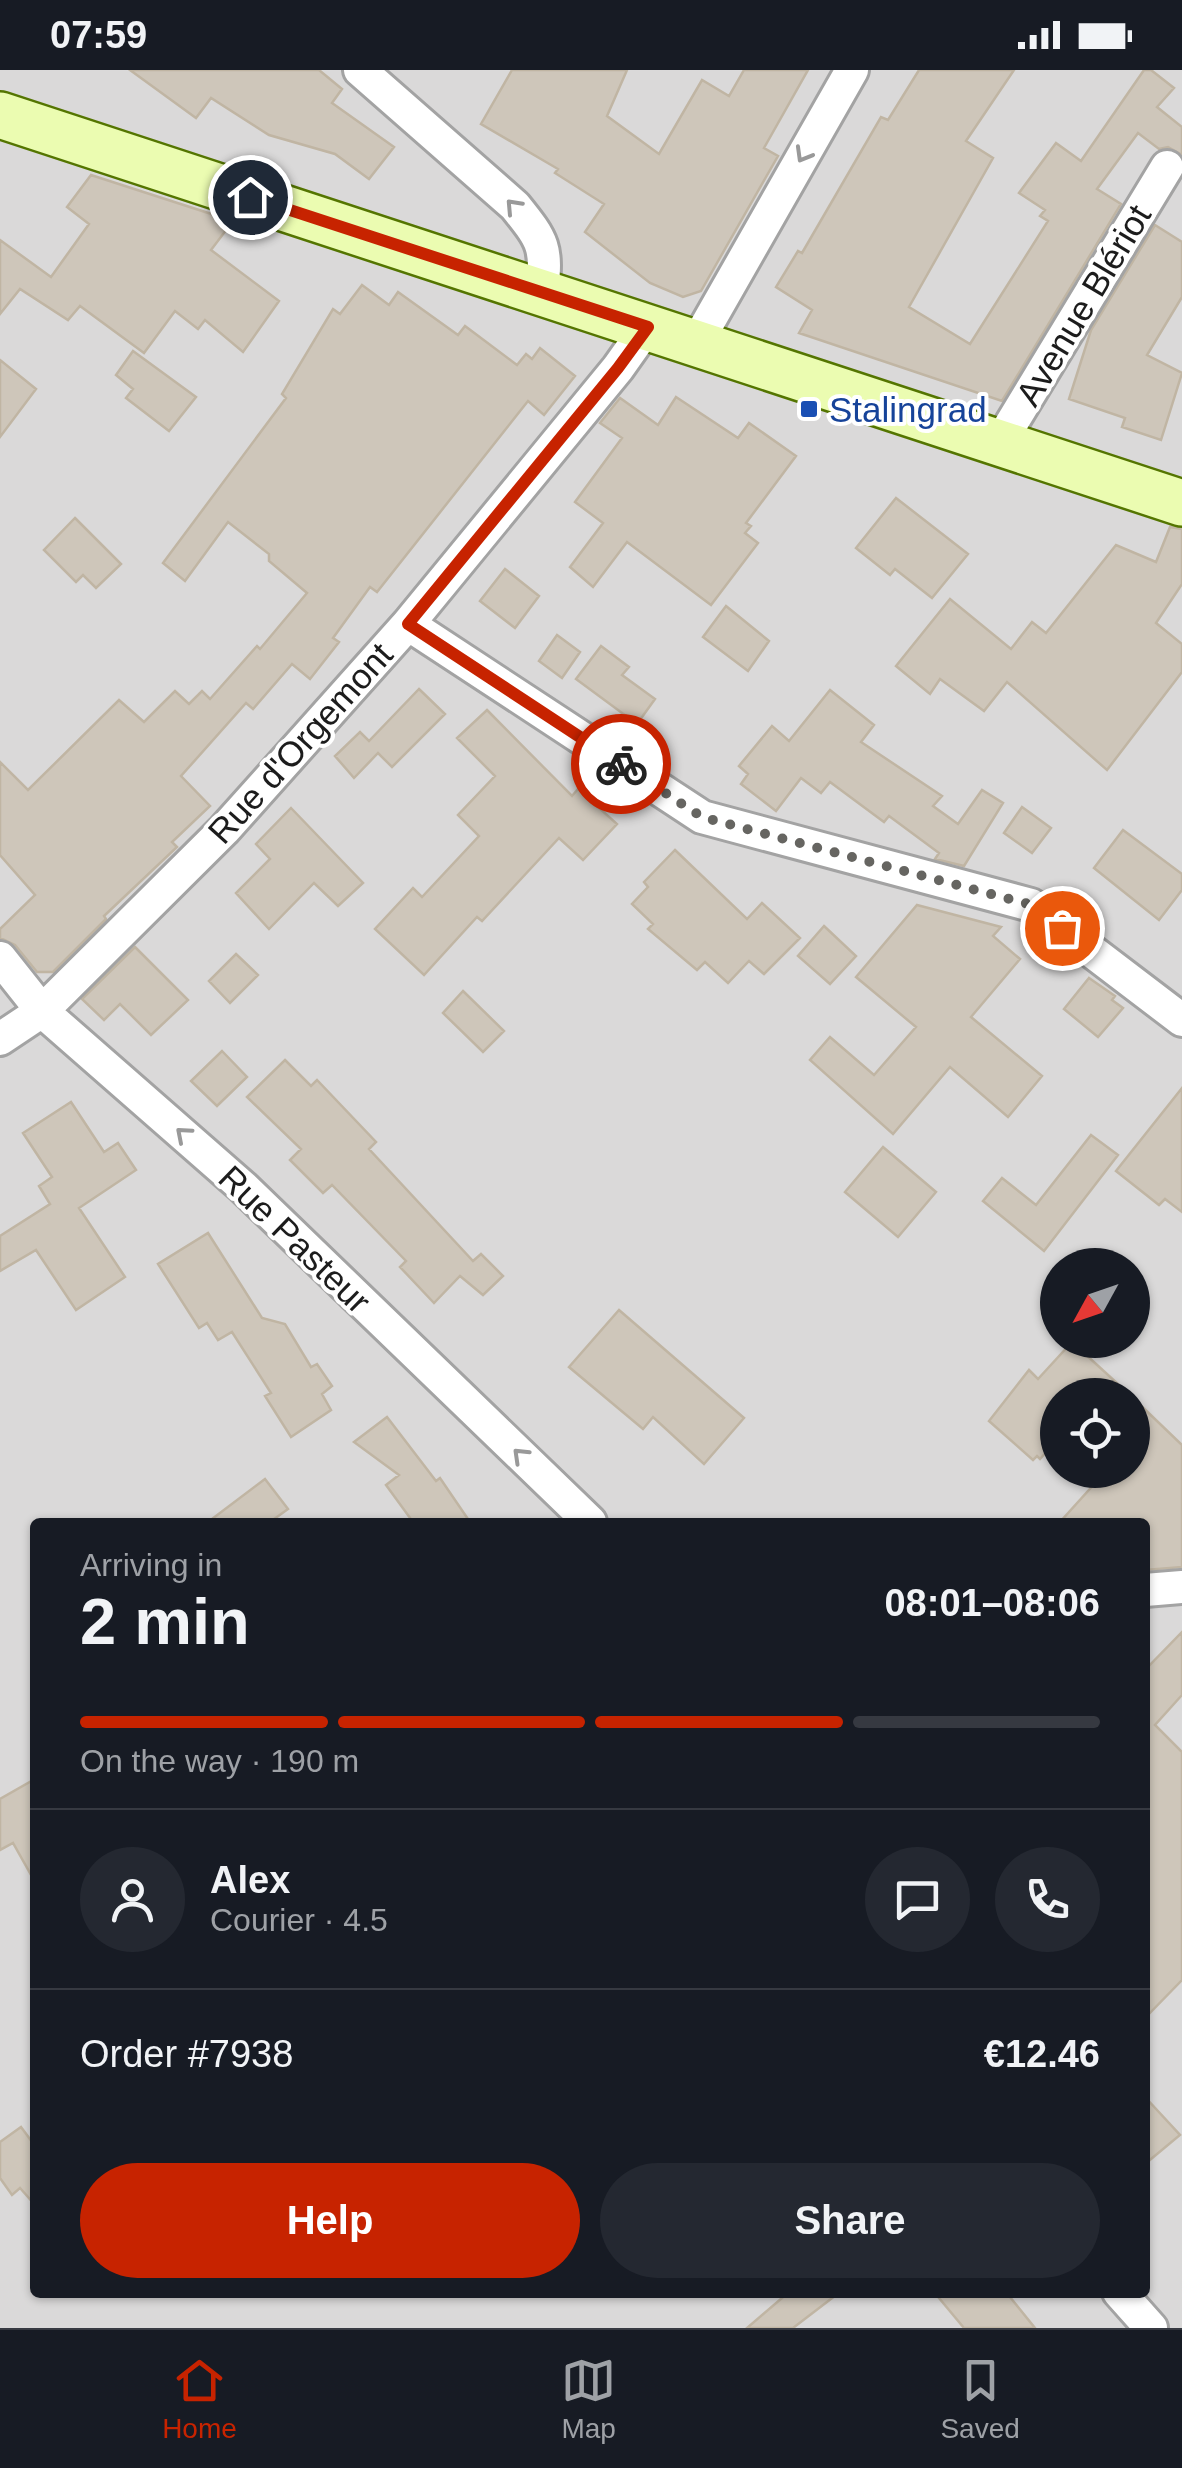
<!DOCTYPE html>
<html lang="en">
<head>
<meta charset="utf-8">
<style>
  body { margin:0; font-family:Arial,sans-serif; background:#242831; color:#f1f3f6; height:100vh; display:flex; flex-direction:column; font-size:38px; white-space:nowrap }
  * { box-sizing:border-box; margin:0 }
  p { font-size:32px; color:#9ea1a6 }
  .icon { flex:none; width:55px; height:55px; fill:none; stroke:currentColor; stroke-width:2; stroke-linecap:round; stroke-linejoin:round }
  .map { position:relative; flex:1; overflow:hidden }
  .details { position:absolute; left:30px; top:1448px; width:1120px; height:780px; display:flex; flex-direction:column; background:#171b24; border-radius:10px; box-shadow:0 2px 8px #0004 }
  .details>* { flex:none }
  .needle { width:65px; rotate:230deg }
  .fabs { position:absolute; left:1040px; top:1178px; display:grid; gap:20px }
  .fabs a { display:grid; place-items:center; width:110px; height:110px; border-radius:50%; background:#171b24; box-shadow:0 2px 8px #0004; font-size:50px }
  .pin { position:absolute; display:grid; place-items:center; width:85px; height:85px; color:#fff; margin:-42px; border:5px solid #fff; border-radius:50%; box-shadow:0 2px 10px #0007 }
  .courier { position:absolute; display:grid; place-items:center; width:100px; height:100px; margin:-50px; border:8px solid #c72300; border-radius:50%; background:#fff; color:#222; box-shadow:0 2px 12px #0007 }
  .headline em { font-style:normal; font-weight:700 }
  .headline div { display:flex; flex-direction:column-reverse }
  .headline { display:flex; align-items:center; justify-content:space-between; height:170px; padding:0 50px }
  h1 { font-size:65px; font-weight:700; line-height:75px }
  .bar { display:grid; grid-template-columns:repeat(4,1fr); gap:15px 10px; align-content:center; height:120px; padding:0 50px }
  .bar i { height:12px; border-radius:8px; background:#363941 }
  .bar .on { background:#c72300 }
  .bar p { grid-column:span 4 }
  .line { display:flex; align-items:center; gap:25px; padding:0 50px; border-top:2px solid #363941 }
  .line div { flex:1 }
  .round { display:grid; place-items:center; flex:none; width:105px; height:105px; border-radius:52px; background:#242831 }
  .action { display:flex; gap:20px; margin-top:auto; padding:20px 50px }
  .action a { flex:1; height:115px; border-radius:60px; background:#c72300; color:#fff; font-size:40px; font-weight:700; line-height:115px; text-align:center }
  .action a+a { background:#242831; color:#f1f3f6 }
  .status { display:flex; justify-content:space-between; align-items:center; height:70px; padding:0 50px; background:#171b24; direction:ltr }
  .status svg { height:28px; fill:currentColor }
  .tabs { display:flex; justify-content:space-around; align-items:center; height:140px; border-top:2px solid #363941; background:#171b24; font-size:28px; color:#9ea1a6 }
  .tabs a { display:grid; justify-items:center; gap:5px }
  .tabs .on { color:#c72300 }
  .map>svg:first-child { display:block }
  .residential { fill:#dad9d9; fill-rule:evenodd }
  .building { fill:#cec6ba; stroke:#c0b5a3; stroke-width:2.5 }
  .lines { fill:none; stroke-linecap:round; stroke-linejoin:round }
  .street-casing { stroke:#a3a3a3; stroke-width:38 }
  .secondary-casing { stroke:#547500; stroke-width:50 }
  .street { stroke:#fff; stroke-width:32 }
  .secondary { stroke:#ebfcb1; stroke-width:45 }
  .oneway { stroke:#999 }
  .done { stroke:#666561; stroke-width:10; stroke-dasharray:0 18 }
  .route { stroke:#c72300; stroke-width:12 }
  .transit-dot { fill:#1a4fb4; stroke:#fff; stroke-width:4 }
  .labels { text-anchor:middle; dominant-baseline:central; stroke-width:8; stroke-linejoin:round; paint-order:stroke }
  .street-label { font-size:35px; fill:#1c1c1c; stroke:#fff }
  .transit-label { font-size:35px; fill:#164399; stroke:#fff; text-anchor:start }
</style>
</head>
<body>
<div class="status"><b>07:59</b><svg viewBox="0 0 49 12"><path d="M0 12V9h3v3zM5 12V6h3v6zM10 12V3h3v9zM15 12V0h3v12zM26 1h20v11H26zM47 4h2v5h-2z"/></svg></div>
<div class="map">
<svg width="1182" height="2258" viewBox="0 0 1182 2258">
  <rect width="100%" height="100%" fill="#eeece1"/>
  <path class="residential" d="M0,0H1182V2258H0ZM1058,1195H1132V1270H1058ZM1058,1325H1132V1400H1058ZM35,1452H1145V2222H35Z"/>
  <path class="building" d="M130,0H319L342,19L332,33L394,77L369,109L335,84L269,65L211,28L196,48Z
    M512,0H627L607,46L659,84L702,10L729,26L744,0H808L764,78L778,86L701,221L683,227L650,213L585,162L604,134L555,103L558,99L481,54Z
    M919,0H1014L966,71L993,88L909,237L970,274L1048,151L1040,146L1045,140L1019,123L1056,73L1081,91L1144,0H1151L1174,18L1157,37L1182,57V85L1168,77L1159,79L1138,63L1097,119L1121,134L1002,331L799,263L812,240L776,217L798,181L802,183L881,47L888,50Z
    M91,105L233,151L211,180L279,231L243,282L205,250L198,259L175,241L144,283L80,236L68,250L20,219L0,244V170L51,207L89,154L67,137Z
    M1155,155L1182,172V227L1147,285L1182,303L1161,370L1122,357L1125,348L1069,329L1091,260Z
    M362,215L389,235L398,222L458,265L465,256L517,295L526,284L532,289L540,278L575,306L544,345L528,331L377,522L370,517L333,568L339,572L310,609L292,594L253,639L246,633L181,706L210,736L172,772L177,777L104,846L106,849L53,902H37L15,875L0,868V859L35,825L0,785V692L28,720L119,630L144,652L175,621L189,634L202,621L210,629L257,576L260,579L307,523L269,491V484L228,452L185,511L163,493L286,328L282,324L333,239L340,244Z
    M133,281L196,327L169,361L126,328L133,319L116,305Z
    M0,290L36,319L0,367Z
    M676,327L738,368L749,353L796,386L746,453L751,456L745,463L758,473L711,535L627,472L593,517L570,497L603,453L575,432L622,368L600,353L620,328L658,355Z
    M896,428L968,484L932,528L895,499L890,505L856,478Z
    M75,448L121,494L96,518L83,505L76,512L44,480Z
    M1170,457L1182,459V514L1156,553L1182,574V602L1107,700L1007,612L984,641L940,609L930,624L896,596L950,529L1011,579L1032,552L1046,563L1116,475L1156,492Z
    M505,499L539,526L515,558L480,531Z
    M726,536L769,571L748,601L703,567Z
    M557,565L580,582L562,608L539,591Z
    M601,576L629,597L622,605L655,629L637,654L576,609Z
    M419,619L445,644L392,697L378,683L354,708L335,686L360,662L369,671Z
    M830,620L874,655L861,672L942,726L933,736L958,754L982,720L1003,733L964,796L935,789L939,783L889,746L884,752L830,712L821,723L801,708L776,741L741,714L748,704L739,696L772,656L789,671Z
    M487,640L572,726L578,719L617,754L583,790L559,768L482,851L477,847L424,905L375,859L413,818L422,827L479,766L458,745L495,706L457,668Z
    M1022,737L1051,758L1032,783L1004,763Z
    M291,738L363,813L338,836L314,813L269,859L236,823L270,789L256,774Z
    M1123,760L1182,804V820L1159,850L1094,798Z
    M675,780L747,849L762,833L800,868L764,904L749,891L728,913L705,892L697,900L648,859L653,854L632,834L648,817L644,812Z
    M917,835L1001,857L993,866L1020,889L971,947L1042,1006L1008,1047L950,997L893,1064L810,990L830,967L874,1005L916,957L856,907Z
    M824,856L856,886L830,914L798,886Z
    M135,877L188,930L151,965L120,934L104,950L82,929Z
    M236,884L258,905L230,933L209,911Z
    M1089,908L1115,926L1112,930L1123,938L1098,967L1064,939Z
    M463,921L504,961L483,982L443,943Z
    M222,981L247,1007L217,1036L191,1011Z
    M285,990L311,1016L317,1010L376,1072L369,1079L473,1191L481,1184L503,1206L483,1225L460,1206L434,1233L400,1197L406,1191L332,1115L323,1123L290,1090L301,1079L247,1027Z
    M1182,1018V1142L1165,1129L1159,1135L1116,1101Z
    M71,1032L104,1082L118,1073L136,1100L79,1138L125,1207L76,1240L36,1180L0,1201V1166L50,1134L39,1116L52,1107L23,1063Z
    M1091,1065L1118,1085L1044,1181L983,1131L1002,1108L1036,1135Z
    M883,1077L936,1122L898,1167L845,1122Z
    M208,1163L262,1248L285,1254L311,1297L317,1294L332,1316L322,1324L331,1340L291,1367L265,1326L271,1323L232,1262L218,1270L207,1253L199,1258L158,1194Z
    M619,1240L744,1348L704,1394L653,1347L643,1359L569,1297Z
    M1072,1272L1130,1325H1058V1369L1040,1389L1037,1386L1033,1390L989,1351L1029,1300L1038,1309Z
    M1132,1327L1182,1375V1497L1145,1500V1452H1060L1107,1400H1132Z
    M387,1347L436,1411L440,1408L470,1452H413L386,1415L399,1405L354,1372Z
    M265,1409L288,1439L270,1452H208Z
    M1182,1562V1625L1155,1655L1182,1682V1910L1145,1948V1600Z
    M35,1709V1812L13,1773L0,1780V1729Z
    M1145,2027L1180,2065L1145,2094Z
    M21,2057L35,2076V2135L20,2118L12,2125L0,2108V2072Z
    M789,2222H840L793,2258H747Z
    M934,2222H1006L1035,2258H964Z"/>
  <g class="lines">
    <g class="street-casing">
      <path id="street" d="M360,0L515,136C544,172 547,177 542,223
        M697,272L852,0
        M999,374L1167,97
        M408,554L702,747L1031,835L1182,950
        M0,888L42,941L243,1117L590,1452
        M0,969L42,941L224,760L408,554L618,298L647,257
        M1145,1520L1182,1517
        M1119,2222L1151,2258"/>
    </g>
    <g class="secondary-casing">
      <path id="secondary" d="M0,45L1182,433"/>
    </g>
    <use href="#street" class="street"/>
    <use href="#secondary" class="secondary"/>
  </g>
  <defs><path id="oneway-chevron" d="M-2-3.5L2.5 0L-2 3.5" fill="none" stroke-width="1.6" stroke-linecap="round" stroke-linejoin="round" transform="scale(2.5)"/></defs>
  <g class="oneway">
    <use href="#oneway-chevron" transform="translate(803 85) rotate(120)"/>
    <use href="#oneway-chevron" transform="translate(513 136) rotate(-133)"/>
    <use href="#oneway-chevron" transform="translate(183 1064) rotate(-139)"/>
    <use href="#oneway-chevron" transform="translate(520 1385) rotate(-136)"/>
  </g>
  <g class="lines">
    <path class="done" d="M621,694L702,747L1032,835L1062,858"/>
    <path class="route" d="M250,127L648,257L618,298L408,554L621,694"/>
  </g>
  <rect class="transit-dot" x="799" y="329" width="20" height="20" rx="5"/>
  <g class="labels">
    <g class="street-label">
      <text transform="translate(1083 235) rotate(-59)">Avenue Blériot</text>
      <text transform="translate(300 673) rotate(-48)">Rue d'Orgemont</text>
      <text transform="translate(295 1169) rotate(44)">Rue Pasteur</text>
    </g>
    <g class="transit-label">
      <text x="829" y="339">Stalingrad</text>
    </g>
  </g>
</svg>
<div class="fabs">
<a><svg class="needle" viewBox="-14 -14 28 28"><path d="M0-13l5 13h-10z" fill="#e53935"/><path d="M0 13l5-13h-10z" fill="#9ea1a6"/></svg></a>
<a><svg class="icon" aria-label="locate" viewBox="0 0 24 24"><circle cx="12" cy="12" r="6"/><path d="M12 2v4M12 18v4M2 12h4M18 12h4"/></svg></a>
</div>
<div class="pin" style="left:1062px;top:858px;background:#ea580c"><svg class="icon" aria-label="bag" viewBox="0 0 24 24"><path d="M5 8h14l-1 12H6zM9 8a3 3 0 0 1 6 0"/></svg></div>
<div class="pin" style="left:250px;top:127px;background:#1f2937"><svg class="icon" aria-label="home" viewBox="0 0 24 24"><path d="M3 11l9-7 9 7M6 9v11h12V9"/></svg></div>
<div class="courier" style="left:621px;top:694px"><svg class="icon" aria-label="bike" viewBox="0 0 24 24"><circle cx="6" cy="16" r="4"/><circle cx="18" cy="16" r="4"/><path d="M6 16l4-8h5l3 8M10 8l3 8H6M13 5h3"/></svg></div>
<section class="details">
<div class="headline"><div><h1>2 min</h1><p>Arriving in</p></div><em>08:01–08:06</em></div>
<div class="bar"><i class="on"></i><i class="on"></i><i class="on"></i><i></i><p>On the way · 190 m</p></div>
<div class="line" style="height:180px"><a class="round"><svg class="icon" aria-label="person" viewBox="0 0 24 24"><circle cx="12" cy="8" r="4"/><path d="M4 21q1-7 8-7t8 7"/></svg></a><div><b>Alex</b><p>Courier · 4.5</p></div><a class="round"><svg class="icon" aria-label="chat" viewBox="0 0 24 24"><path d="M4 5h16v11H9l-5 4z"/></svg></a><a class="round"><svg class="icon" aria-label="phone" viewBox="0 0 24 24"><path d="M5 4h4l2 5-3 2q2 4 5 5l2-3 5 2v4C11 20 4 13 5 4z"/></svg></a></div>
<div class="line" style="height:130px"><div>Order #7938</div><b>€12.46</b></div>
<div class="action"><a>Help</a><a>Share</a></div>
</section>
</div>
<nav class="tabs">
<a class="on"><svg class="icon" aria-label="home" viewBox="0 0 24 24"><path d="M3 11l9-7 9 7M6 9v11h12V9"/></svg>Home</a>
<a><svg class="icon" aria-label="map" viewBox="0 0 24 24"><path d="M3 6l6-2 6 2 6-2v14l-6 2-6-2-6 2zM9 4v14M15 6v14"/></svg>Map</a>
<a><svg class="icon" aria-label="saved" viewBox="0 0 24 24"><path d="M7 4h10v16l-5-4-5 4z"/></svg>Saved</a>
</nav>
</body>
</html>
